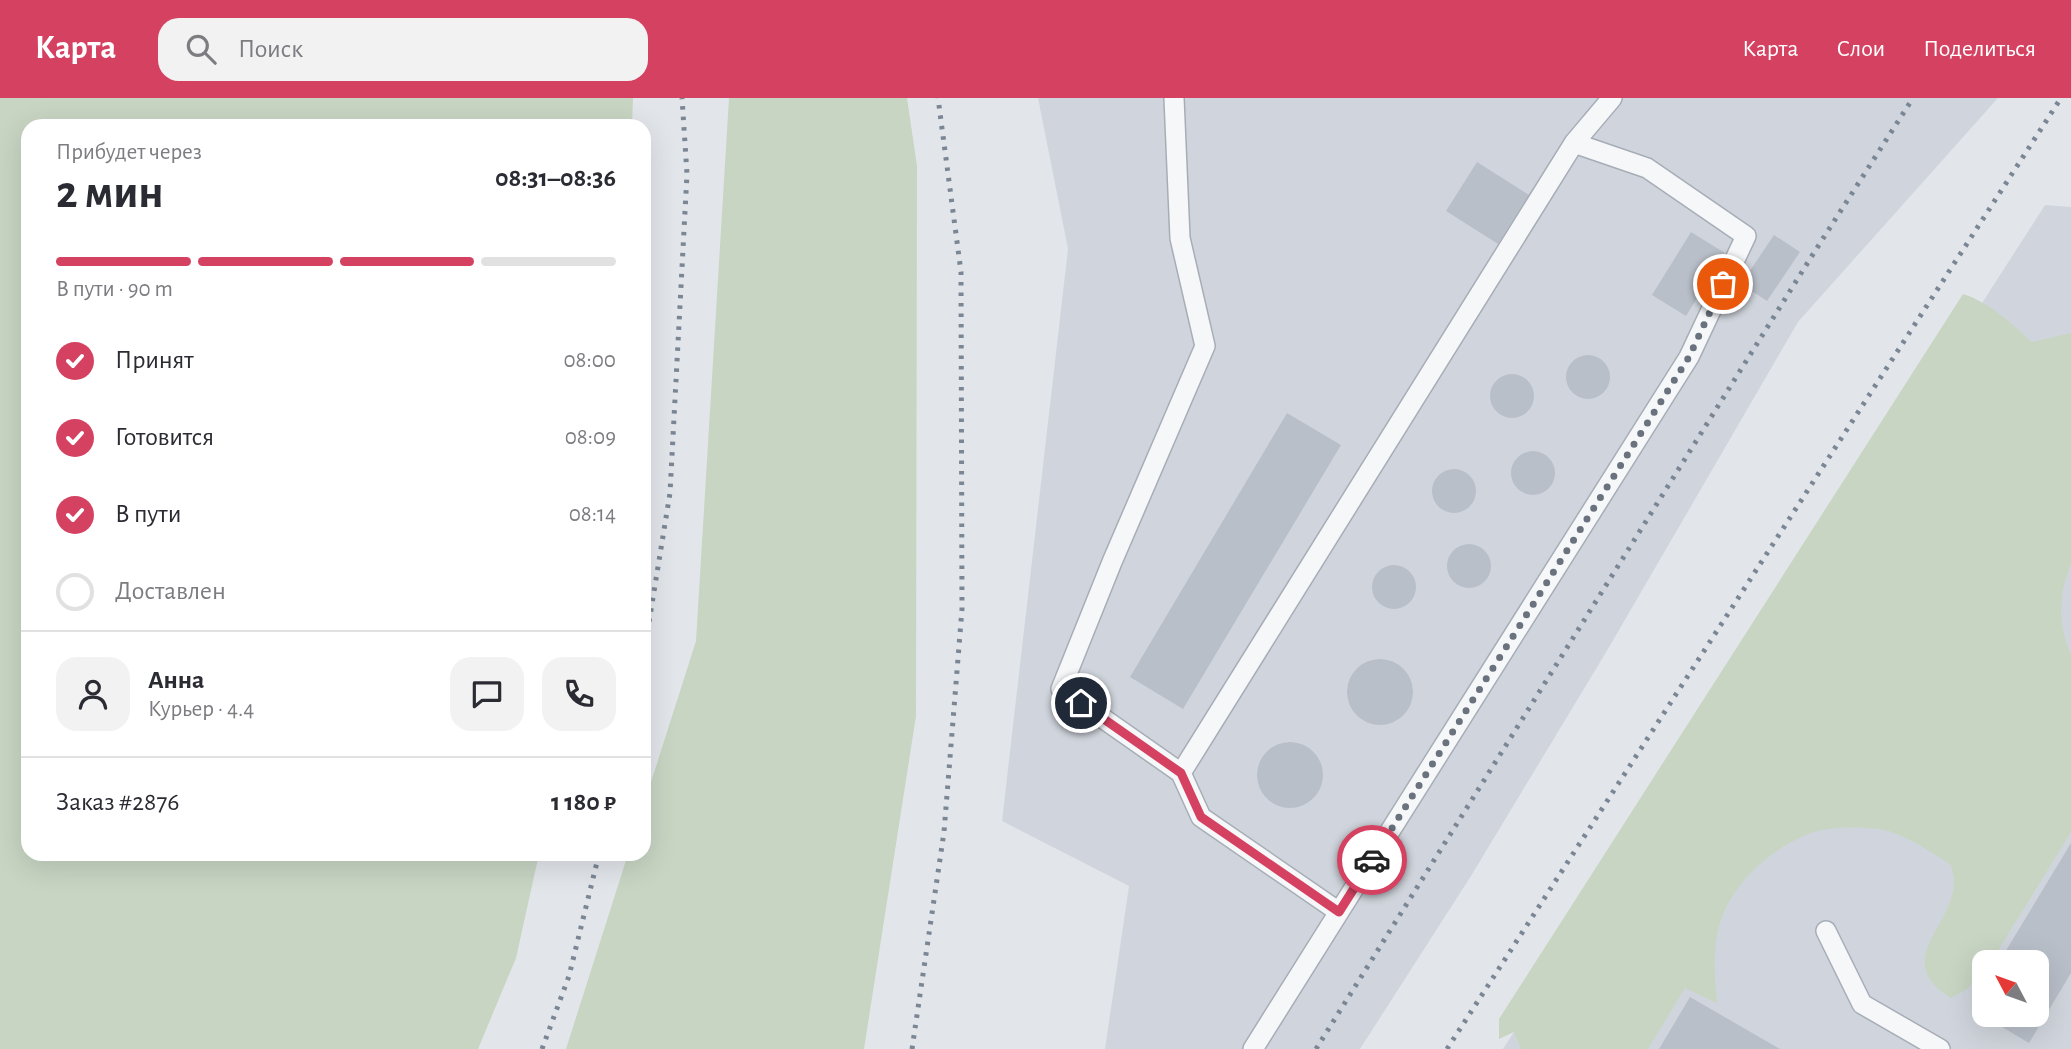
<!DOCTYPE html>
<html lang="ru">
<head>
<meta charset="utf-8">
<style>
  body { margin:0; font-family:"Alegreya Sans",sans-serif; background:#f2f2f3; color:#2b2b33; height:100vh; display:flex; flex-direction:column; font-size:26px; white-space:nowrap }
  * { box-sizing:border-box; margin:0 }
  p { font-size:23px; color:#7c7c81 }
  .icon { flex:none; width:38px; height:38px; fill:none; stroke:currentColor; stroke-width:2; stroke-linecap:round; stroke-linejoin:round }
  .map { position:relative; flex:1; overflow:hidden }
  .details { position:absolute; left:21px; top:21px; width:630px; height:742px; display:flex; flex-direction:column; background:#fff; border-radius:21px; box-shadow:0 7px 28px #0002 }
  .details>* { flex:none }
  .needle { width:46px; rotate:311deg }
  .tools { position:absolute; left:1972px; top:852px; display:grid; gap:14px }
  .tools a { display:grid; place-items:center; width:77px; height:77px; border-radius:14px; background:#fff; box-shadow:0 7px 28px #0002; font-size:35px }
  .pin { position:absolute; display:grid; place-items:center; width:60px; height:60px; color:#fff; margin:-30px; border:4px solid #fff; border-radius:50%; box-shadow:0 2px 7px #0007 }
  .courier { position:absolute; display:grid; place-items:center; width:70px; height:70px; margin:-35px; border:5px solid #d54261; border-radius:50%; background:#fff; color:#222; box-shadow:0 2px 9px #0007 }
  .headline em { font-style:normal; font-weight:700 }
  .headline div { display:flex; flex-direction:column-reverse }
  .headline { display:flex; align-items:center; justify-content:space-between; height:119px; padding:0 35px }
  h1 { font-size:46px; font-weight:700; line-height:52px }
  .bar { display:grid; grid-template-columns:repeat(4,1fr); gap:10px 7px; align-content:center; height:84px; padding:0 35px }
  .bar i { height:9px; border-radius:5px; background:#e1e1e2 }
  .bar .on { background:#d54261 }
  .bar p { grid-column:span 4 }
  .line { display:flex; align-items:center; gap:18px; padding:0 35px; border-top:2px solid #e1e1e2 }
  .line div { flex:1 }
  .round { display:grid; place-items:center; flex:none; width:74px; height:74px; border-radius:21px; background:#f2f2f3 }
  ol { padding:0 35px; list-style:none }
  li { display:flex; align-items:center; gap:21px; height:77px }
  li p { margin-inline-start:auto }
  li .icon { padding:7px; border-radius:50%; background:#d54261; color:#fff; stroke-width:4 }
  li:last-child { color:#7c7c81 }
  li i { width:38px; height:38px; border:4px solid #e1e1e2; border-radius:50% }
  header { display:flex; align-items:center; gap:42px; box-sizing:border-box; height:98px; padding:0 35px; background:#d54261; color:#fff }
  header strong { font-size:33px }
  nav { display:flex; gap:38px; margin-inline-start:auto; font-size:24px }
  .search { width:490px; height:63px; background:#f2f2f3; display:flex; align-items:center; gap:18px; box-sizing:border-box; padding:0 24px; border-radius:21px; color:#7c7c81; font-size:26px }
  .map>svg:first-child { display:block }
  .built { fill:#d0d5dd; fill-rule:evenodd }
  .green { fill:#c8d5c3 }
  .building { fill:#b9bfc9 }
  .lines { fill:none; stroke-linecap:round; stroke-linejoin:round }
  .lane-casing { stroke:#a7adb6; stroke-width:22 }
  .lane { stroke:#f5f7f9; stroke-width:19 }
  .rail { stroke:#7b8695; stroke-width:5; stroke-dasharray:3.5 7; stroke-linecap:butt }
  .done { stroke:#6a727e; stroke-width:7; stroke-dasharray:0 12.6 }
  .route { stroke:#d54261; stroke-width:9 }
</style>
</head>
<body>
<header>
<strong>Карта</strong>
<div class="search"><svg class="icon" aria-label="search" viewBox="0 0 24 24"><circle cx="10" cy="10" r="6"/><path d="M15 15l6 6"/></svg>Поиск</div>
<nav><a>Карта</a><a>Слои</a><a>Поделиться</a></nav>
</header>
<div class="map">
<svg width="2071" height="951" viewBox="0 0 2071 951">
  <rect width="100%" height="100%" fill="#e2e6eb"/>
  <path class="built" d="M1038,0H1998L1798,224L1608,551L1471,778L1360,951H1105L1129,788L1002,723L1068,151Z
    M2045,107L2071,109V951H1503ZM1984,864H2037V917H1984Z"/>
  <path class="green" d="M0,0H633L632,28H28V756H539L516,860L478,951H0Z
    M729,0H907L917,68L916,618L864,951H566L628,756H644V706L696,543Z
    M1963,196C1991,205 2010,225 2032,244L2071,235V466C2058,497 2058,527 2071,557V734L1991,864H1984V873L1966,892L1951,900C1890,862 1954,829 1954,783C1954,778 1952,772 1951,767C1935,756 1897,732 1879,731C1858,729 1834,728 1814,734C1773,748 1733,783 1720,825C1712,852 1715,878 1717,905L1685,890L1648,951H1521L1514,934L1499,941V921Z"/>
  <path class="building" d="M1477,64L1529,97L1498,146L1446,113Z
    M1691,134L1725,155L1686,218L1652,197Z
    M1774,137L1800,154L1767,203L1741,186Z
    M1566 279a22 22 0 1 1 44 0a22 22 0 1 1-44 0Z
    M1490 298a22 22 0 1 1 44 0a22 22 0 1 1-44 0Z
    M1287,315L1341,347L1183,611L1130,579Z
    M1511 375a22 22 0 1 1 44 0a22 22 0 1 1-44 0Z
    M1432 393a22 22 0 1 1 44 0a22 22 0 1 1-44 0Z
    M1447 468a22 22 0 1 1 44 0a22 22 0 1 1-44 0Z
    M1372 489a22 22 0 1 1 44 0a22 22 0 1 1-44 0Z
    M1347 594a33 33 0 1 1 66 0a33 33 0 1 1-66 0Z
    M1257 677a33 33 0 1 1 66 0a33 33 0 1 1-66 0Z
    M2071,745V875L2029,945L1972,911L1984,890V917H2037V864H1999Z
    M1690,899L1780,951H1659Z"/>
  <g class="lines">
    <g class="lane-casing">
      <path id="lane" d="M1174,0L1180,140L1205,248L1112,464L1061,591L1181,675L1201,719L1339,814L1253,951
        M1181,675L1574,45L1612,0
        M1339,814L1689,259L1746,138L1647,70L1574,45
        M1826,833L1862,906L1940,951"/>
    </g>
    <use href="#lane" class="lane"/>
    <path class="rail" d="M644,555L670,395L687,76L682,0
      M542,951L569,878L599,756
      M912,951L944,734L962,511L961,174L938,0
      M1316,951L1815,153L1913,0
      M1447,951L2061,0"/>
  </g>
  <g class="lines">
    <path class="done" d="M1372,762L1689,259L1723,186"/>
    <path class="route" d="M1081,605L1181,675L1201,719L1339,814L1372,762"/>
  </g>
</svg>
<div class="tools">
<a><svg class="needle" viewBox="-14 -14 28 28"><path d="M0-13l5 13h-10z" fill="#e53935"/><path d="M0 13l5-13h-10z" fill="#7c7c81"/></svg></a>
</div>
<div class="pin" style="left:1723px;top:186px;background:#ea580c"><svg class="icon" aria-label="bag" viewBox="0 0 24 24"><path d="M5 8h14l-1 12H6zM9 8a3 3 0 0 1 6 0"/></svg></div>
<div class="pin" style="left:1081px;top:605px;background:#1f2937"><svg class="icon" aria-label="home" viewBox="0 0 24 24"><path d="M3 11l9-7 9 7M6 9v11h12V9"/></svg></div>
<div class="courier" style="left:1372px;top:762px"><svg class="icon" aria-label="car" viewBox="0 0 24 24"><path d="M5 17H2v-5l4-1 3-4h7l3 4 3 1v5h-3M9 17h6M6 11h13"/><circle cx="7" cy="17" r="2"/><circle cx="17" cy="17" r="2"/></svg></div>
<section class="details">
<div class="headline"><div><h1>2 мин</h1><p>Прибудет через</p></div><em>08:31–08:36</em></div>
<div class="bar"><i class="on"></i><i class="on"></i><i class="on"></i><i></i><p>В пути · 90 m</p></div>
<ol>
<li><svg class="icon" aria-label="check" viewBox="0 0 24 24"><path d="M5 12l5 5 9-10"/></svg>Принят<p>08:00</p></li>
<li><svg class="icon" aria-label="check" viewBox="0 0 24 24"><path d="M5 12l5 5 9-10"/></svg>Готовится<p>08:09</p></li>
<li><svg class="icon" aria-label="check" viewBox="0 0 24 24"><path d="M5 12l5 5 9-10"/></svg>В пути<p>08:14</p></li>
<li><i></i>Доставлен</li>
</ol>
<div class="line" style="height:126px"><a class="round"><svg class="icon" aria-label="person" viewBox="0 0 24 24"><circle cx="12" cy="8" r="4"/><path d="M4 21q1-7 8-7t8 7"/></svg></a><div><b>Анна</b><p>Курьер · 4.4</p></div><a class="round"><svg class="icon" aria-label="chat" viewBox="0 0 24 24"><path d="M4 5h16v11H9l-5 4z"/></svg></a><a class="round"><svg class="icon" aria-label="phone" viewBox="0 0 24 24"><path d="M5 4h4l2 5-3 2q2 4 5 5l2-3 5 2v4C11 20 4 13 5 4z"/></svg></a></div>
<div class="line" style="height:91px"><div>Заказ #2876</div><b>1 180 ₽</b></div>
</section>
</div>
</body>
</html>
